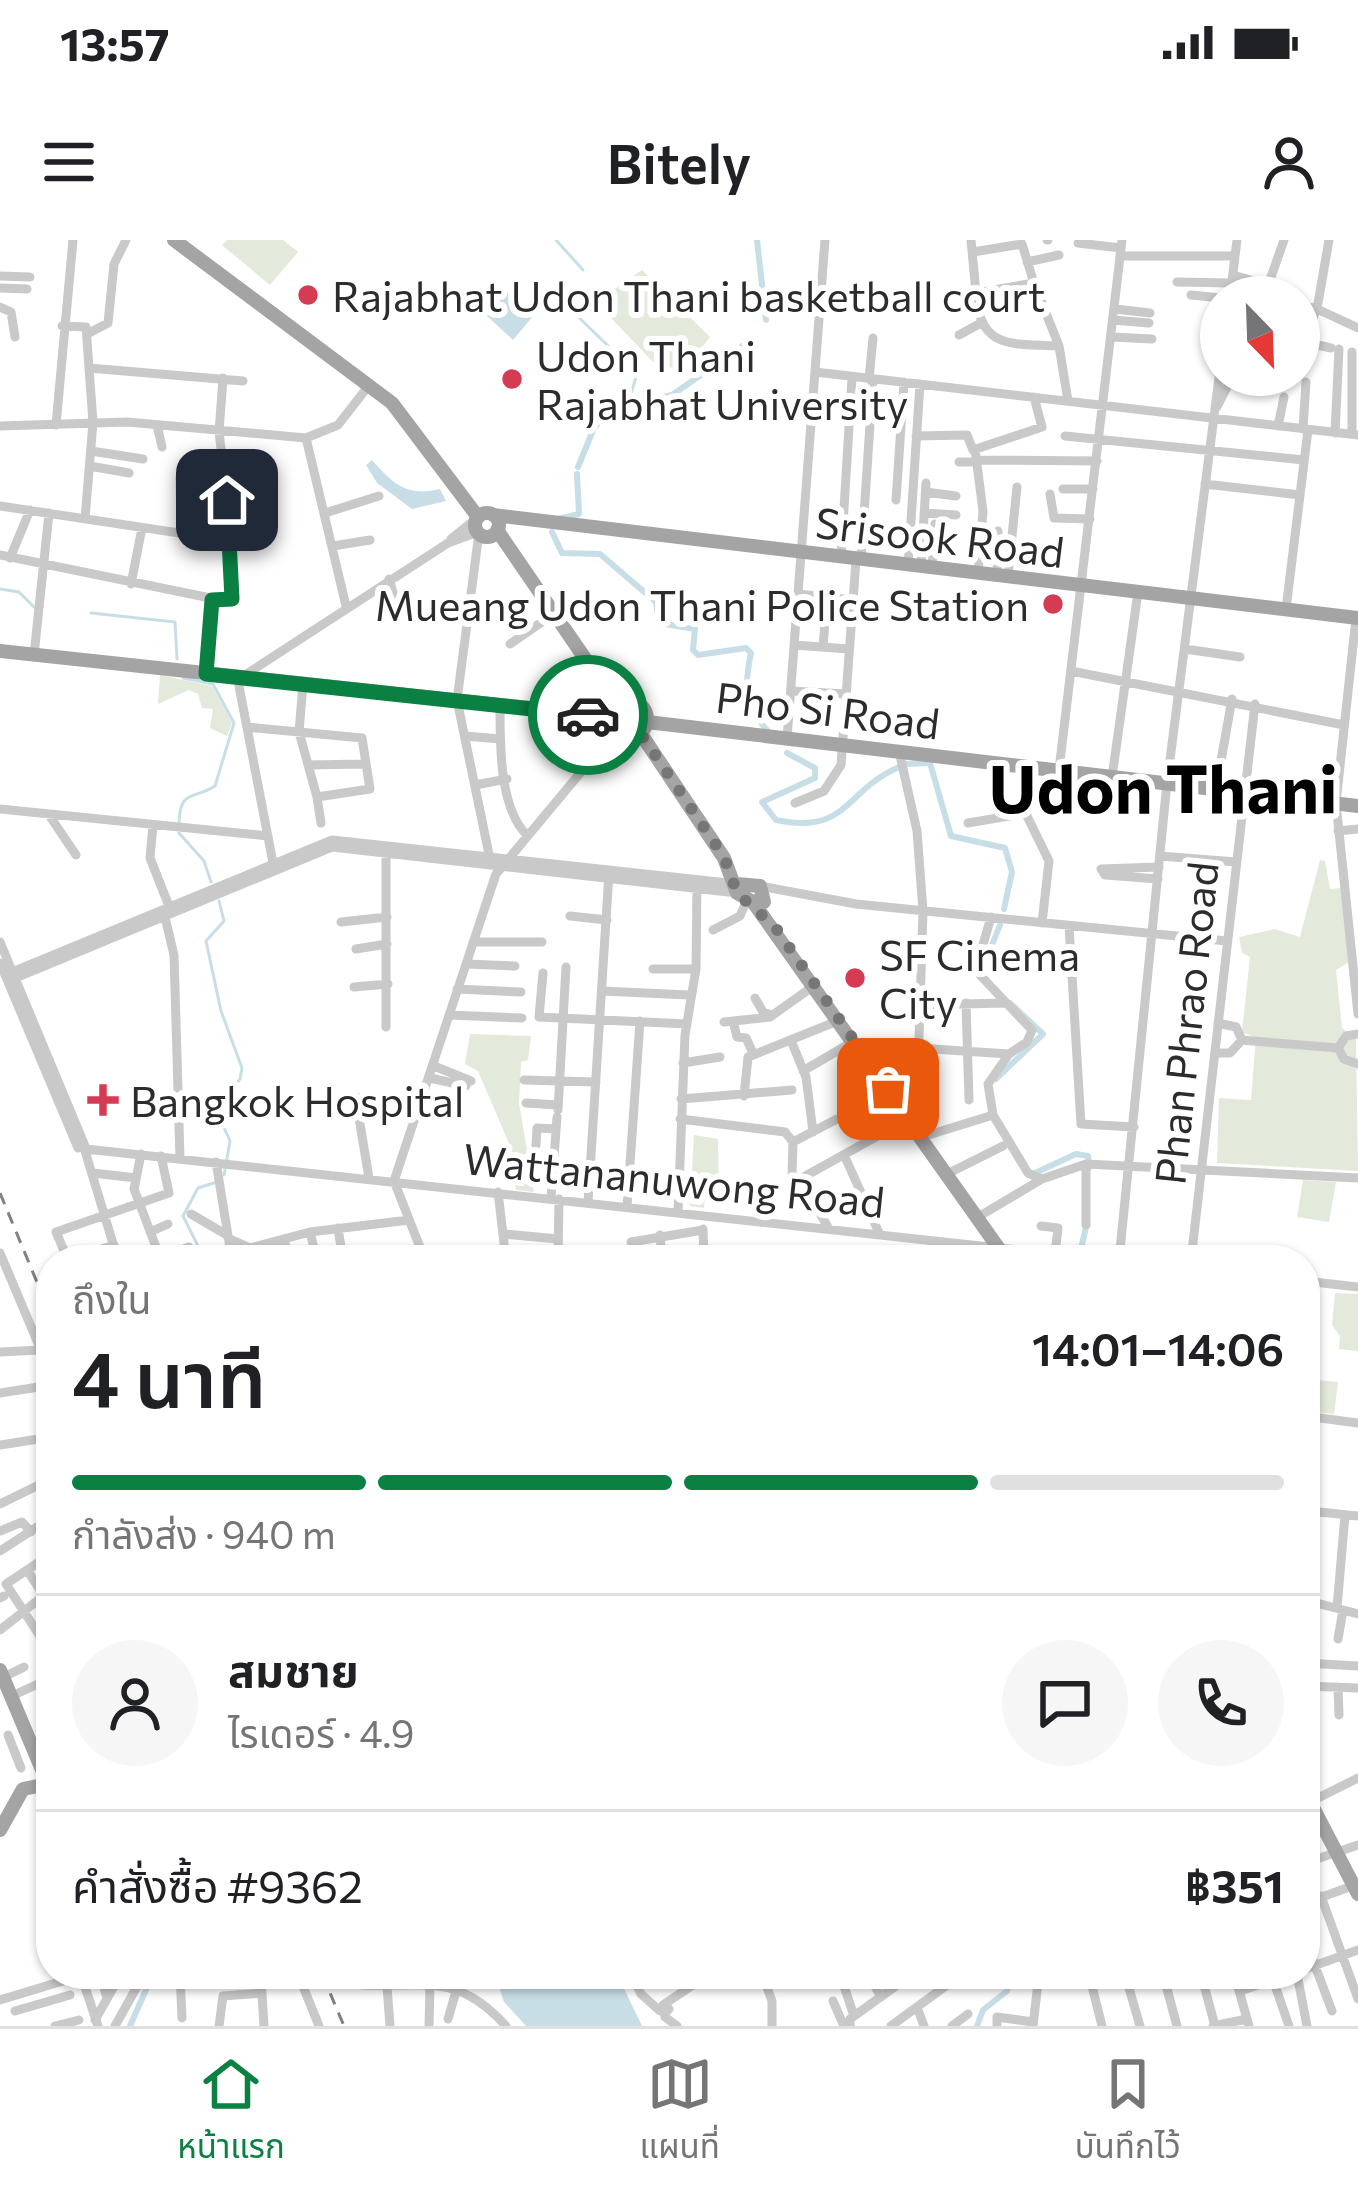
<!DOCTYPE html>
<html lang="th">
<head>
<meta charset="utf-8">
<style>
  body { margin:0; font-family:Commissioner,"Noto Sans Thai",sans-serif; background:#f6f6f6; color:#202124; height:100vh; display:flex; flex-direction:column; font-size:45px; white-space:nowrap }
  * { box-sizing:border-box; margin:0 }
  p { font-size:39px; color:#757577 }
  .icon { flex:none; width:66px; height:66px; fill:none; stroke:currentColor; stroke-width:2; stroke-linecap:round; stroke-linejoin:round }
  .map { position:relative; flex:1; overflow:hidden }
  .side { position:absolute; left:36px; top:1005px; width:1284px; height:744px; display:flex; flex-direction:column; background:#fff; border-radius:48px; box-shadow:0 3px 9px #0004 }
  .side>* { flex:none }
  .needle { width:78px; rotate:157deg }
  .fabs { position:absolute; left:1200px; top:36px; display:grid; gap:24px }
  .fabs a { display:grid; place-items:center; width:120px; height:120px; border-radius:50%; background:#fff; box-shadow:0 3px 9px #0004; font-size:60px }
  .pin { position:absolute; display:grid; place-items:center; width:102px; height:102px; color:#fff; margin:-51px; border-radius:24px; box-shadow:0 6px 18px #0006 }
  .courier { position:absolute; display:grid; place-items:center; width:120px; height:120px; margin:-60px; border:9px solid #0b8043; border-radius:50%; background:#fff; color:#222; box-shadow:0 3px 15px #0007 }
  .overview em { font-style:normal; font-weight:600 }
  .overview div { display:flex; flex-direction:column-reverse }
  .overview { display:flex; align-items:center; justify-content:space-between; height:204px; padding:0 36px }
  h1 { font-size:78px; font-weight:600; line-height:90px }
  .bar { display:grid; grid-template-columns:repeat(4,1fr); gap:18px 12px; align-content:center; height:144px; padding:0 36px }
  .bar i { height:15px; border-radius:9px; background:#e0e0e0 }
  .bar .on { background:#0b8043 }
  .bar p { grid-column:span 4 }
  .line { display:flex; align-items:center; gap:30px; padding:0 36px; border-top:3px solid #e0e0e0 }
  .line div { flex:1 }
  .round { display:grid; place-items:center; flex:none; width:126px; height:126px; border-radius:63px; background:#f6f6f6 }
  .status { display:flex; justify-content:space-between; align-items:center; height:84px; padding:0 60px; background:#fff; direction:ltr }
  .status svg { height:33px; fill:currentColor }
  header { display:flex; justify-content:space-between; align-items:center; height:156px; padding:0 36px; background:#fff; font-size:54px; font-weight:600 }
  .tabs { display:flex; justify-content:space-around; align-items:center; height:168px; border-top:3px solid #e0e0e0; background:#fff; font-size:33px; color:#757577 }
  .tabs a { display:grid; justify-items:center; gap:6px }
  .tabs .on { color:#0b8043 }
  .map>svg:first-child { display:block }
  .green { fill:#e3e9db }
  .water { fill:#c8dee7 }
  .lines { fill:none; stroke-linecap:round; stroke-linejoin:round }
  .stream { stroke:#c8dee7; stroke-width:3 }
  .canal { stroke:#c8dee7; stroke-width:6 }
  .minor { stroke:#c9c9c9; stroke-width:9 }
  .major { stroke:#a4a4a4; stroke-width:14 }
  .rail { stroke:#818181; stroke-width:3; stroke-dasharray:12 9; stroke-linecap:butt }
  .done { stroke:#767676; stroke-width:12; stroke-dasharray:0 21.6 }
  .route { stroke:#0b8043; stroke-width:15 }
  .poi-dot { fill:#d53c54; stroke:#fff; stroke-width:4.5 }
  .labels { text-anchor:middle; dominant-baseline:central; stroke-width:12; stroke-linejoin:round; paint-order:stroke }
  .poi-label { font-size:42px; fill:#2c2c2c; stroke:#fff; text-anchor:start }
  .street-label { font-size:42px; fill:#2c2c2c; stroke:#fff }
  .town-label { font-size:66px; font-weight:bold; fill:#000; stroke:#fff }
</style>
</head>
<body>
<div class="status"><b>13:57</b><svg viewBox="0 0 49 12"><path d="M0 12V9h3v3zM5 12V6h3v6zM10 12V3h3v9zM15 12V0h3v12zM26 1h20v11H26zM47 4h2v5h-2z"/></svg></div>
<header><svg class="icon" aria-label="menu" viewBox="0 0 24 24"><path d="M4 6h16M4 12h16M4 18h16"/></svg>Bitely<svg class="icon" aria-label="person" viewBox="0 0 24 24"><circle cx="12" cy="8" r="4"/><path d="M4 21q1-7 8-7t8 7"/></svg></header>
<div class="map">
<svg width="1358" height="1786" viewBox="0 0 1358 1786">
  <rect width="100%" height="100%" fill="#fff"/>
  <path class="green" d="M227,0H283L298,12L270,45L222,5Z
    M642,30L710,97L685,129L657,126L611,78L612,51Z
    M160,435L212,446L232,483L227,496L210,488L213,469L202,468L198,454L189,450L158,464Z
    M1320,620L1325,621L1330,649L1341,648L1349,722L1336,730L1342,788L1356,799L1358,931L1217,923L1219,858L1251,860L1256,798L1242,792L1250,717L1242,713L1239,697L1275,689L1300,697Z
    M470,794L531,796L528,820L521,822L519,863L534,952L516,950L508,901L478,831L465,824Z
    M694,895L718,899L719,957H705L704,968L690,966Z
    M1303,940L1336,942L1329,982L1297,977Z
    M1335,1053L1358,1054V1111L1339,1109L1340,1096L1332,1085Z
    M1305,1139L1338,1142L1334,1174L1305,1171Z"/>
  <path class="water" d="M504,50L534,75L513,100L485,74Z
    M372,220C393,244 407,257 440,249L446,261L412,269L377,243L366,225Z
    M486,1734H617L642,1786H526L504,1762L496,1738Z"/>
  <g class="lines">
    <path class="stream" d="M556,0L583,30
      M566,56L563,62L637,134L630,157
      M0,349L19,352L35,368
      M91,373L175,382L177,419
      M179,583C180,549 193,560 215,546L234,483L213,444L183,438
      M179,593L204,621L211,642
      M219,661L224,681L206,701L221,771L242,828L240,839L215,868L230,901L224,935
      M205,1020L183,976L198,948L217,942"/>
    <path class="canal" d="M757,0L766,80
      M578,227L594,188L620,157L647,161L672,155L744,105
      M553,280L579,274L577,234
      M552,292L562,313L600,314L656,362L659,383L695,389L693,410L698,415L746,408L751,413C744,446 744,465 767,490
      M787,513L815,528V538L762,562L776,580C848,595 844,551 899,527
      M905,524L930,523L951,596L1005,608L1012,632L1004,669
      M984,725L1000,685
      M996,839L1043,794L1010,763
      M1035,933L1076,914L1088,916L1089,928
      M1079,1017L1087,983
      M130,1786L153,1734
      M977,1786L983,1770L1007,1751L1008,1734"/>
    <path class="minor" d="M971,0L976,53
      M1047,0H1048
      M1078,3L1121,8
      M973,12L1022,4L1034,43
      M1120,16H1235
      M1027,22L1059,15
      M1233,35L1268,45
      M0,36L30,37
      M1177,42L1231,43
      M0,48L27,49
      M1191,55L1221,58
      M1230,57L1237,0
      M1264,57L1284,0
      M820,58L873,56
      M1299,65L1317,69L1329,0
      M0,67L11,72L15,97
      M1115,69L1150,73
      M1317,69L1358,88
      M1315,70L1309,103L1331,108
      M1113,80L1149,83
      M62,86L86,87L93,182L85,279
      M87,94L108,83L114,24L126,0
      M959,95L981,83
      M1111,97L1152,99
      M1059,106C1016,103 979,112 976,53L1034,43L1059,106L1068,161
      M89,128L243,141
      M815,132L1358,195
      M869,139L873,98
      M1217,167L1233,135
      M56,185L73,0
      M157,185L162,207
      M0,186L127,182L306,198L338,185L370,144
      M1278,186L1284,157
      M1303,189L1306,142
      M1335,193L1339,109
      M1352,194V112
      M916,196L967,195L973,210L1042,187L1034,157
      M1065,196L1304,220
      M306,198L346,366
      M975,209L983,271L978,334
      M91,211L143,219
      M978,220L1097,221
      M959,222H978
      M90,226L129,233
      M180,237L181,294
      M1205,244L1300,255
      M1063,249H1093
      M926,252L956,256
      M1050,254L1054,278L1090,279
      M896,260L904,142
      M0,266L232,301
      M325,273L379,256
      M924,273L956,275
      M479,293L457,460L490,619
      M451,299L477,278
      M333,306L370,300
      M0,315L230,362L232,301L219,192L223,138
      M10,318L30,270
      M841,318L852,137
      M861,320L873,139
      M908,326L920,144
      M921,327L926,243
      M932,328L935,284
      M997,336L998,291
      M1008,336L1017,247
      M389,339L400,376
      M131,344L142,288
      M798,354L853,360
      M1286,369L1308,190
      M1356,378L1336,563L1358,774
      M510,404L552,375
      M794,405L849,409
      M823,407L827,357
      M1185,409L1240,417
      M34,415L49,273
      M1071,431L1344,485
      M206,434L212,360
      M303,444L299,492L317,557
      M791,451L846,454
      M500,465C500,502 499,567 526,594
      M247,487L362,498L370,549L317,557L321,583
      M465,496L500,499
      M787,498L825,0
      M606,502L626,498
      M899,511L917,591L923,671L917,861L903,871
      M308,525L365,524
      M1023,526L1027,576L1049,621L1042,683
      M1059,530L1122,0
      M1112,537L1138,352
      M475,545L507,539
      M1216,549L1232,459
      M795,563L824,551L841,525L856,320
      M0,569L268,596
      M49,575L76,615
      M968,583L1027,573
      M153,585L150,618L169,666
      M1338,591L1358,589
      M1160,616L1236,622
      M273,623L239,446L242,437L448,303L478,292
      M1158,639L1105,635L1101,629L1159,627
      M760,646L856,664L1227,701
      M164,673L174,715L180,918
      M570,676L607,680
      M991,677L980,715V735L1032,790L1027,802L1009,814
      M341,682L387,677
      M1069,686L1081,884L1134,887
      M713,690L740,676L747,660
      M0,702L85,906
      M473,702H542
      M356,709L387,704
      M0,723L78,908
      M466,724L515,726
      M653,729H696
      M543,733L539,777L687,784
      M5,735L332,600L737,644
      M8,741L332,607L737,653
      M354,747L388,744
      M457,749L521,752
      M602,751L689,755
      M755,758L763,772L772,775
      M966,763L969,860
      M920,765L1005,763
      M449,775L522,778
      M733,781L737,797L746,798L754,815
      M724,782L770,777L815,745
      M1218,783L1236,787L1242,800
      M386,787V611
      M792,803L806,837L813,892
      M918,808L1009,814L988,844L993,875
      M1338,808L1346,796L1358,794
      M1215,813H1230L1242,800L1253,801L1338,808L1344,819L1358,824
      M683,823L720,817
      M434,826L471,841
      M803,831L854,801
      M430,838L466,846
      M524,840L596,842
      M346,855L418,872
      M744,856L748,817L840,780
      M681,859L792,850
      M526,863L558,865
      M357,866L369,938
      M558,870L566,727
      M680,879L785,892L793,902
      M922,897L993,875L1028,933L1042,939
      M793,902L837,879
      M793,902L792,935L800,939
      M536,905L537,888L556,889
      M86,909L1111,1020
      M85,911L118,1020
      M141,914L134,949L161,1020
      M845,917L880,995
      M216,922L232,1020
      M93,933L136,938
      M947,934L1003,906
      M498,952L506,1020
      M551,958L557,877
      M588,962L609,633
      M627,967L640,781
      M678,972L685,795L696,729L697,643
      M191,974L227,995
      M978,977L1042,939L1086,924L1358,938
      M1086,985V924
      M1041,986L1058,988L1055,1014
      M338,988L343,1020
      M703,989L704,1020
      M829,989L800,939L908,879
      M150,992L168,984
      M310,992L317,1020
      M504,994L558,999
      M660,995L662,1020
      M228,998L250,1008L310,992L409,980
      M284,999L289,1020
      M631,1002L703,990
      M0,1013L51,1134
      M160,1018L189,1007
      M68,1020L56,992L169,953L161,916
      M68,1020L114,1005
      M425,1020L394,941L496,634L606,502L611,484
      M481,1020L505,1011
      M558,1020L559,959
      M1119,1020L1167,543L1221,122
      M1191,1020L1255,464
      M1305,1041L1358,1047
      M0,1112L41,1110
      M0,1153L51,1145
      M1305,1176L1358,1183
      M0,1205L51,1197
      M0,1264L51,1239
      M1310,1271L1358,1276
      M0,1291L22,1282L31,1292
      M0,1311L51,1278
      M51,1314L6,1344L51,1413
      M27,1330L44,1356
      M1305,1339L1315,1231
      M0,1358L4,1356
      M1305,1360L1358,1374
      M1337,1368L1345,1275
      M0,1390L51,1350
      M1338,1399L1343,1370
      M1313,1401L1316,1363
      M1305,1423L1358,1426
      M4,1437L24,1427
      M1305,1446L1358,1448
      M1338,1447L1339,1475
      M14,1455L51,1438
      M8,1495L21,1528
      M1310,1562L1358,1538
      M1305,1623L1358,1605
      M1321,1656L1358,1759
      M1305,1663L1358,1644
      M1305,1699L1332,1771
      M1305,1729L1358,1710
      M100,1734L107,1758
      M180,1734L182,1778
      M260,1734L262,1753
      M298,1734L319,1786
      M351,1734L363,1745C428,1747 458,1733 506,1786
      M631,1734L641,1754L660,1771
      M762,1734L772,1761V1786
      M807,1734L811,1742
      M868,1734L881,1757
      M1089,1734L1102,1786
      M1125,1734L1140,1786
      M1163,1734L1177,1786
      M1201,1734L1215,1786
      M1271,1734L1289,1786
      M1297,1734L1307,1786
      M81,1735L98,1786
      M1203,1742L1236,1740L1249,1786
      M387,1746L390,1786
      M844,1746L854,1776
      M1243,1750L1291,1734
      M0,1760L86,1734
      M833,1761L843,1784
      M663,1765L709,1734
      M665,1765L669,1769L665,1774L660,1769Z
      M917,1767L924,1786
      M15,1771L70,1755
      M665,1777L677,1786
      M448,1779L457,1748
      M95,1780L121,1734
      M55,1786L79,1780
      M115,1786L144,1734
      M219,1786L223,1756L262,1753L264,1786
      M429,1786L430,1743
      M850,1786V1779L904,1740L901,1734
      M891,1786L962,1734
      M952,1786L968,1774
      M997,1786V1777L1033,1782
      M1033,1786L1039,1734
      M1213,1786L1247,1779"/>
    <path class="major" d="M174,0L392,163L478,277
      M475 285a12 12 0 1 1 24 0a12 12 0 1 1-24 0Z
      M493,275L1358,378
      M497,290L608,452L613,470L595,475
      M0,411L594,475L611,484
      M611 479a18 18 0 1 1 36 0a18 18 0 1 1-36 0Z
      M647,482L1358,566
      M641,494L724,618L737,653L753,662L763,659
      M737,644L760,646L764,662
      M753,662L1007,1020
      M0,1430L48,1544L23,1549L0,1590
      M1305,1552L1358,1654"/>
    <path class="rail" d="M0,953L51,1076
      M322,1734L344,1786"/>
  </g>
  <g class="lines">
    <path class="done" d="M588,475L605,480L622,497L641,494L724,617L737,653L775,687L888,849"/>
    <path class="route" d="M227,260L232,359L212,360L206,434L588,475"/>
  </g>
  <g class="poi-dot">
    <circle cx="308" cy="55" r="12"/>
    <circle cx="512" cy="139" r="12"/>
    <circle cx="1053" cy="364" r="12"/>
    <circle cx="855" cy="738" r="12"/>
    <path d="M97 842h12v12h12v12h-12v12h-12v-12h-12v-12h12z"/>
  </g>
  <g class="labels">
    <g class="poi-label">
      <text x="332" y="55">Rajabhat Udon Thani basketball court</text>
      <text x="536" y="115">Udon Thani<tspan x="536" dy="48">Rajabhat University</tspan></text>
      <text x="1029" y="364" text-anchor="end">Mueang Udon Thani Police Station</text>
      <text x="879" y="714">SF Cinema<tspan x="879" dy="48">City</tspan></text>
      <text x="130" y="860">Bangkok Hospital</text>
    </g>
    <g class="street-label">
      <text transform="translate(940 296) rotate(7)">Srisook Road</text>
      <text transform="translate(828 469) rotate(7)">Pho Si Road</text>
      <text transform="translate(1185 783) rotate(-84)">Phan Phrao Road</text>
      <text transform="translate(674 939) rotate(6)">Wattananuwong Road</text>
    </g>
    <g class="town-label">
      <text x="1163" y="546">Udon Thani</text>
    </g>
  </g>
</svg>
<div class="fabs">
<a><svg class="needle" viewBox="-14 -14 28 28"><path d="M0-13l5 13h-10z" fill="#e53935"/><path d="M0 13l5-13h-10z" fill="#757577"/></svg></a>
</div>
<div class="pin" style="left:888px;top:849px;background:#ea580c"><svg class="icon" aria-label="bag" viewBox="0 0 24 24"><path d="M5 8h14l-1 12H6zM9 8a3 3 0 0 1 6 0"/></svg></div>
<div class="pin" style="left:227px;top:260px;background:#1f2937"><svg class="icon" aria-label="home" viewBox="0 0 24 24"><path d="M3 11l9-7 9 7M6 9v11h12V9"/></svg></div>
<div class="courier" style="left:588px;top:475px"><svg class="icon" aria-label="car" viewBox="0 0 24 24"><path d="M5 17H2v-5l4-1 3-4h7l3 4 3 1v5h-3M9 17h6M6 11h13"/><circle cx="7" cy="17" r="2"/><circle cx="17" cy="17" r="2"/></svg></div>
<section class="side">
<div class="overview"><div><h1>4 นาที</h1><p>ถึงใน</p></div><em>14:01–14:06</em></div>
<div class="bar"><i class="on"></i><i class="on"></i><i class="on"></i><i></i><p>กำลังส่ง · 940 m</p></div>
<div class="line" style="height:216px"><a class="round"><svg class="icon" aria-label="person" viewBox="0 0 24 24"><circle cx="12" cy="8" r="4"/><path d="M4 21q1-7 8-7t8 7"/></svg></a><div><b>สมชาย</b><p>ไรเดอร์ · 4.9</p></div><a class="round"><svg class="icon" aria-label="chat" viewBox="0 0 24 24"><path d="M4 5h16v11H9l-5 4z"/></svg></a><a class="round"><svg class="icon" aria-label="phone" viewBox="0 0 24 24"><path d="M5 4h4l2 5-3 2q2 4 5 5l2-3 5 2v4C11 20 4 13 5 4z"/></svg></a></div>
<div class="line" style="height:156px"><div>คำสั่งซื้อ #9362</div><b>฿351</b></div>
</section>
</div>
<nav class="tabs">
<a class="on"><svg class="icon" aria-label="home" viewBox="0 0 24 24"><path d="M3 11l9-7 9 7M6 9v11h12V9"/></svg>หน้าแรก</a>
<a><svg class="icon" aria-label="map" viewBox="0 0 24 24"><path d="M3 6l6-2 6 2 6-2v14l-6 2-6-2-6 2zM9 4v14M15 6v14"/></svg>แผนที่</a>
<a><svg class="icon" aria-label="saved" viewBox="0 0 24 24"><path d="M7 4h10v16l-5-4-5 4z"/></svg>บันทึกไว้</a>
</nav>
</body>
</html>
